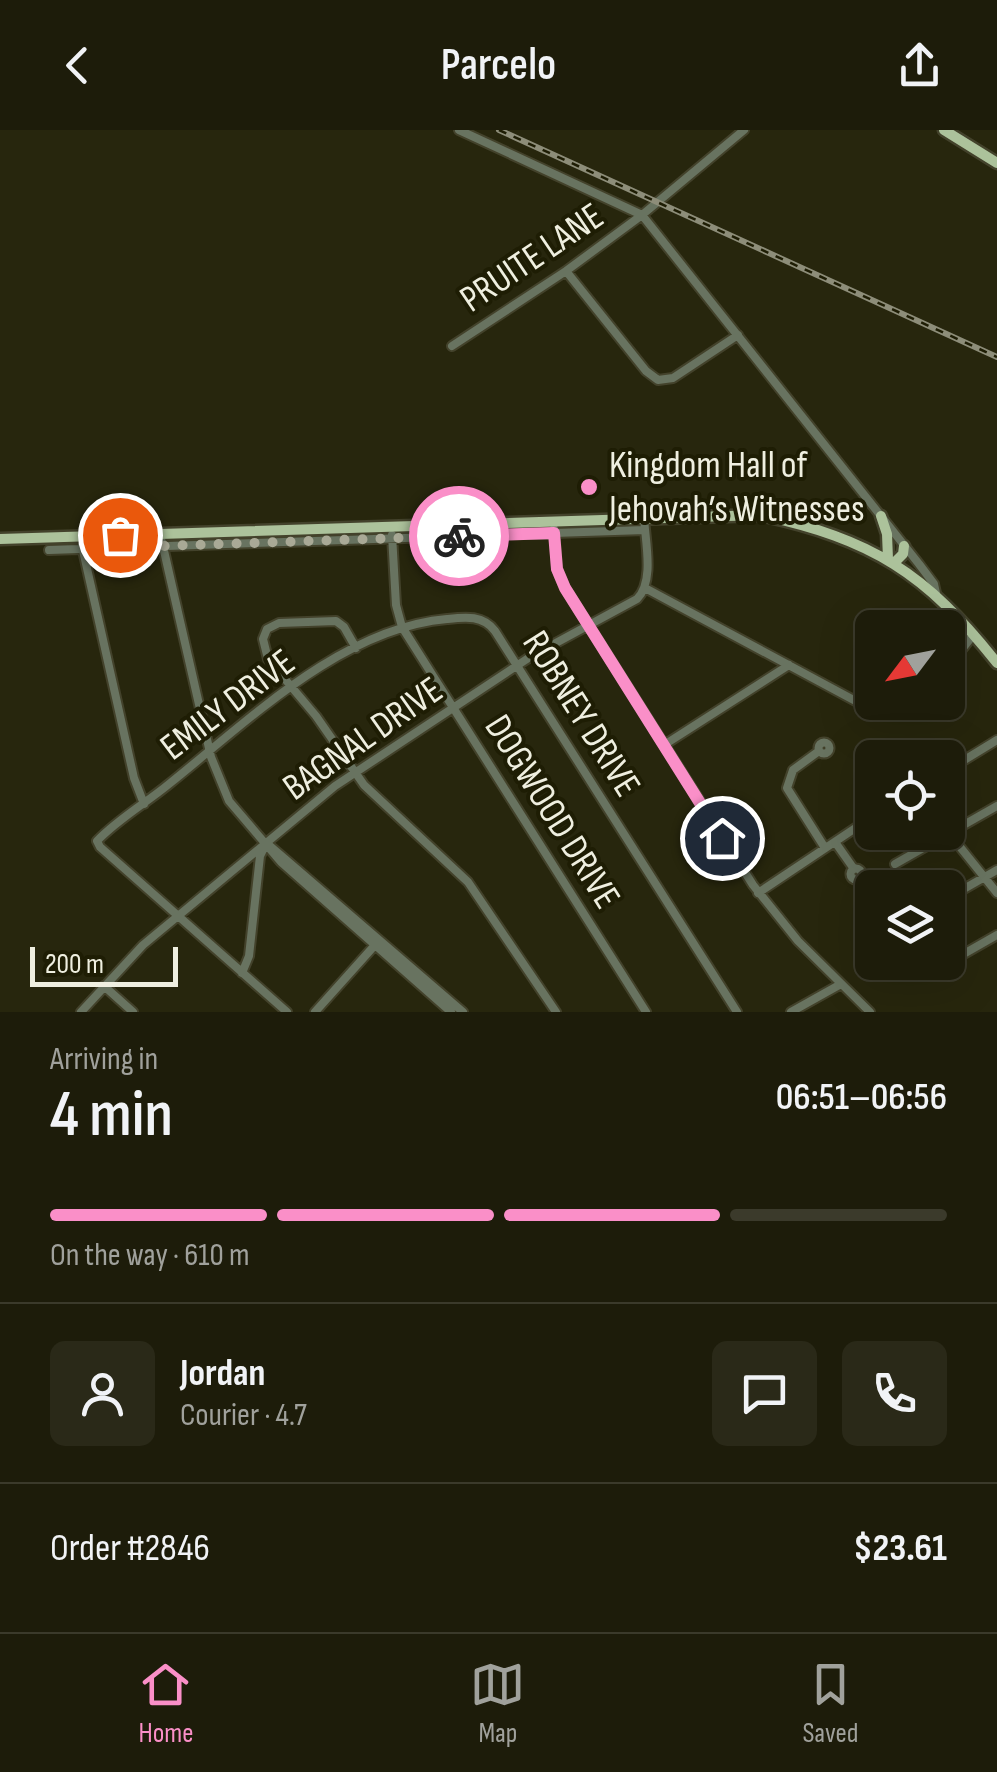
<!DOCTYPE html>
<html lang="en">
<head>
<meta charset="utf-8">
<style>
  body { margin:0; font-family:"Sofia Sans Condensed",sans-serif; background:#2a2918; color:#f1f3f6; height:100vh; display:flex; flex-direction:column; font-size:38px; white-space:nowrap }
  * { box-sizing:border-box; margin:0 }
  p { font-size:32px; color:#a0a19c }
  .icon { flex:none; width:55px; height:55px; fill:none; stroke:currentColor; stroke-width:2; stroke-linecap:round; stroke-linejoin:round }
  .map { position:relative; height:882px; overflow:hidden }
  .panel { display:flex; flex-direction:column; background:#1d1c0a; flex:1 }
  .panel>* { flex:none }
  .needle { width:65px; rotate:238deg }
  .fabs { position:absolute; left:855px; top:480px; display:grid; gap:20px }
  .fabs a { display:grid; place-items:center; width:110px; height:110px; border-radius:15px; background:#1d1c0a; box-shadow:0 10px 40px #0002,0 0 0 2px #3b3a2b; font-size:50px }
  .scale { position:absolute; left:30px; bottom:25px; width:148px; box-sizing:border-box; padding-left:10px; border:5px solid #efefe0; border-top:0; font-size:28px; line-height:35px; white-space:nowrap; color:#efefe0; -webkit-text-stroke:8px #1e1d04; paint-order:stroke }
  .pin { position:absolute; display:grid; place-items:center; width:85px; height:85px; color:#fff; margin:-42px; border:5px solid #fff; border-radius:50%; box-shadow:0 2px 10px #0007 }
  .courier { position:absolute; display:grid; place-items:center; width:100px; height:100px; margin:-50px; border:8px solid #fa8fc8; border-radius:50%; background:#fff; color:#222; box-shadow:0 2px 12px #0007 }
  .head em { font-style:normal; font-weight:600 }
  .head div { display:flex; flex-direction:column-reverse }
  .head { display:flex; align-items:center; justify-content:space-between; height:170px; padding:0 50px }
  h1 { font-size:65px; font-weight:600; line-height:75px }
  .bar { display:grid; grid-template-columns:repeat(4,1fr); gap:15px 10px; align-content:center; height:120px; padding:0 50px }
  .bar i { height:12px; border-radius:8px; background:#3b3a2b }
  .bar .current { background:#fa8fc8 }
  .bar p { grid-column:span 4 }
  .line { display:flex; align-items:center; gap:25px; padding:0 50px; border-top:2px solid #3b3a2b }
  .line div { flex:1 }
  .round { display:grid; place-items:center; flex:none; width:105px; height:105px; border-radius:15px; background:#2a2918 }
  header { display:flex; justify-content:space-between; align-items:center; height:130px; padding:0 50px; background:#1d1c0a; font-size:45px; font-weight:600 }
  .dock { display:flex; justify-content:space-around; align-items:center; height:140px; border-top:2px solid #3b3a2b; background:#1d1c0a; font-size:28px; color:#a0a19c }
  .dock a { display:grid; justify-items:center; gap:5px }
  .dock .current { color:#fa8fc8 }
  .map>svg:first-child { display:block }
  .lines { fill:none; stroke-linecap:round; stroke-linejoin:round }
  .minor-casing { stroke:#43422b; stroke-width:12 }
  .major-casing { stroke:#43422b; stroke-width:15 }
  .minor { stroke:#687360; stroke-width:8 }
  .major { stroke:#acc29b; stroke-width:10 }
  .rail-casing { stroke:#8d8d79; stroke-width:6 }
  .rail { stroke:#1e1d04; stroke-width:2.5; stroke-dasharray:8; stroke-linecap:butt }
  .done { stroke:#a9a996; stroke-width:10; stroke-dasharray:0 18 }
  .route { stroke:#fa8fc8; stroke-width:12 }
  .poi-dot { fill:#fa8fc8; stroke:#1e1d04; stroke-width:4 }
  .labels { text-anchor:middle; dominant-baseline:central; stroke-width:8; stroke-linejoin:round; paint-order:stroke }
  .street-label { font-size:38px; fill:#efefe0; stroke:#1e1d04 }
  .poi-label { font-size:38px; fill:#efefe0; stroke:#1e1d04; text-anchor:start }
</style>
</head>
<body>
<header><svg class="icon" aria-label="back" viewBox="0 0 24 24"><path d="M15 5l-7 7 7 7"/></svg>Parcelo<svg class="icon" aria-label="share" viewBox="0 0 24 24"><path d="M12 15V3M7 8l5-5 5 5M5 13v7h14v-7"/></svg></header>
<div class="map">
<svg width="997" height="882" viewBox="0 0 997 882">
  <rect width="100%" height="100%" fill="#27260d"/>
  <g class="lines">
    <g class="minor-casing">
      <path id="minor" d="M459,0L642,85L919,434L934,454L936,463
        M566,141L646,241L658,250L673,248L738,205
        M452,216L566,141L642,85L744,0
        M554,399L557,439L565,458L753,755L798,811L870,882
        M392,405L396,475L402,497L646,882
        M162,412L211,627L229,671L281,732L451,882
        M82,416L134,648L144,674
        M49,420L645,400
        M645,458L876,582L896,586L920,572
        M356,518L344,497L336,491L279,493L267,499L263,509L268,529L316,586L364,655L468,752L556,882
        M948,537L974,504
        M818.5 618a5.5 5.5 0 1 1 11 0a5.5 5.5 0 1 1-11 0Z
        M664,615L789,535
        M819,621L793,640L787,658L825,718
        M948,640L997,610
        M948,702L997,763
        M835,712L854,739
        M270,716L463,882
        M895,734L997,676
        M850.5 744a5.5 5.5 0 1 1 11 0a5.5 5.5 0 1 1-11 0Z
        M758,763L872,687
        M948,768L997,740
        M242,843L249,826L260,726L264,718
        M925,846L997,805
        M104,856L133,882
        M81,882L143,815L335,656L530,527L637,469C655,451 645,411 644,387
        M287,882L100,717L97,711C118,689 146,673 169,654C248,591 342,498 447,489C466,487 483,485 495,501L737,882
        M315,882L375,815
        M791,882L841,854"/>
    </g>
    <g class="major-casing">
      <path id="major" d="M944,0L997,33
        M881,386L887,404L888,429
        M0,409L760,385C872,409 926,443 997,533
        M894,433L903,424L904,416"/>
    </g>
    <use href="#minor" class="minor"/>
    <use href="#major" class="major"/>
    <g class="rail-casing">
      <path id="rail" d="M499,0L997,227"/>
    </g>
    <use href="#rail" class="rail"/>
  </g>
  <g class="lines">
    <path class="done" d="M120,405L160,404L163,416L459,406"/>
    <path class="route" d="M459,406L554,403L557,439L565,458L722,708"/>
  </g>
  <circle class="poi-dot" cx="589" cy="357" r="10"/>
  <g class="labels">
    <g class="street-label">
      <text transform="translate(532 128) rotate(-34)">PRUITE LANE</text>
      <text transform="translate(228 575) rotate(-37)">EMILY DRIVE</text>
      <text transform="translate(581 584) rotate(58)">ROBNEY DRIVE</text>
      <text transform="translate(363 609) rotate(-35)">BAGNAL DRIVE</text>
      <text transform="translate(552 682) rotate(58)">DOGWOOD DRIVE</text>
    </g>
    <g class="poi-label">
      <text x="609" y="335">Kingdom Hall of<tspan x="609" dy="44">Jehovah’s Witnesses</tspan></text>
    </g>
  </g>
</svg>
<div class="fabs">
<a><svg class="needle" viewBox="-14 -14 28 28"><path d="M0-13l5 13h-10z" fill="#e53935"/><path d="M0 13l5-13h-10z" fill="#a0a19c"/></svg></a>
<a><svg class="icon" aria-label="locate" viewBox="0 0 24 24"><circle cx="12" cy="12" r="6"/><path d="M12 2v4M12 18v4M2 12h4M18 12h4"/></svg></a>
<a><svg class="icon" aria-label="layers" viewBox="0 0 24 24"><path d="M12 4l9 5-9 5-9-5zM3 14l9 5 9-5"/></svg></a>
</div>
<div class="scale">200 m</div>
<div class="pin" style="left:120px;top:405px;background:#ea580c"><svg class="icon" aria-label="bag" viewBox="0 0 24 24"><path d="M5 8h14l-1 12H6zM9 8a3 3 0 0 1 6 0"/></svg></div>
<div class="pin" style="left:722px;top:708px;background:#1f2937"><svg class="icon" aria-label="home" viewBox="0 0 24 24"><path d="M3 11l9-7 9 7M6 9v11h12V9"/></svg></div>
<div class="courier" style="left:459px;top:406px"><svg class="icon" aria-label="bike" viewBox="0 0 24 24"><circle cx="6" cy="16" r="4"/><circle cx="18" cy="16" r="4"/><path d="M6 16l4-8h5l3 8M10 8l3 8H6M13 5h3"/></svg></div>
</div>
<section class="panel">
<div class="head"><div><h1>4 min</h1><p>Arriving in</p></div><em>06:51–06:56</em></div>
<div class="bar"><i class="current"></i><i class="current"></i><i class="current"></i><i></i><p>On the way · 610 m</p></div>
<div class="line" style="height:180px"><a class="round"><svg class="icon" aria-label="person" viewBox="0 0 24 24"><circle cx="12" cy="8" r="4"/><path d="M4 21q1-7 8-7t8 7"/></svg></a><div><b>Jordan</b><p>Courier · 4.7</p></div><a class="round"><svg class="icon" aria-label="chat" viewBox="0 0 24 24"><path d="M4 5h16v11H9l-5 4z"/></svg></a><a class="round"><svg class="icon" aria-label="phone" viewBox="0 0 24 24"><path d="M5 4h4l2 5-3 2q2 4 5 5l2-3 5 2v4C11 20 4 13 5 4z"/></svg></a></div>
<div class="line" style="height:130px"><div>Order #2846</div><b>$23.61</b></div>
</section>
<nav class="dock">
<a class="current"><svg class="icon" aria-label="home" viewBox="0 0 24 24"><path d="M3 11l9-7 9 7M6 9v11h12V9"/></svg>Home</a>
<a><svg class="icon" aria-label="map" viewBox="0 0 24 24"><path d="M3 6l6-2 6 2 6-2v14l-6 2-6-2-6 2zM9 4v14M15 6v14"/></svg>Map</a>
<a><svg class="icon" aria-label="saved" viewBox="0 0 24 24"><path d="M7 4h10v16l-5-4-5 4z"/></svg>Saved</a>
</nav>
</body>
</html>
